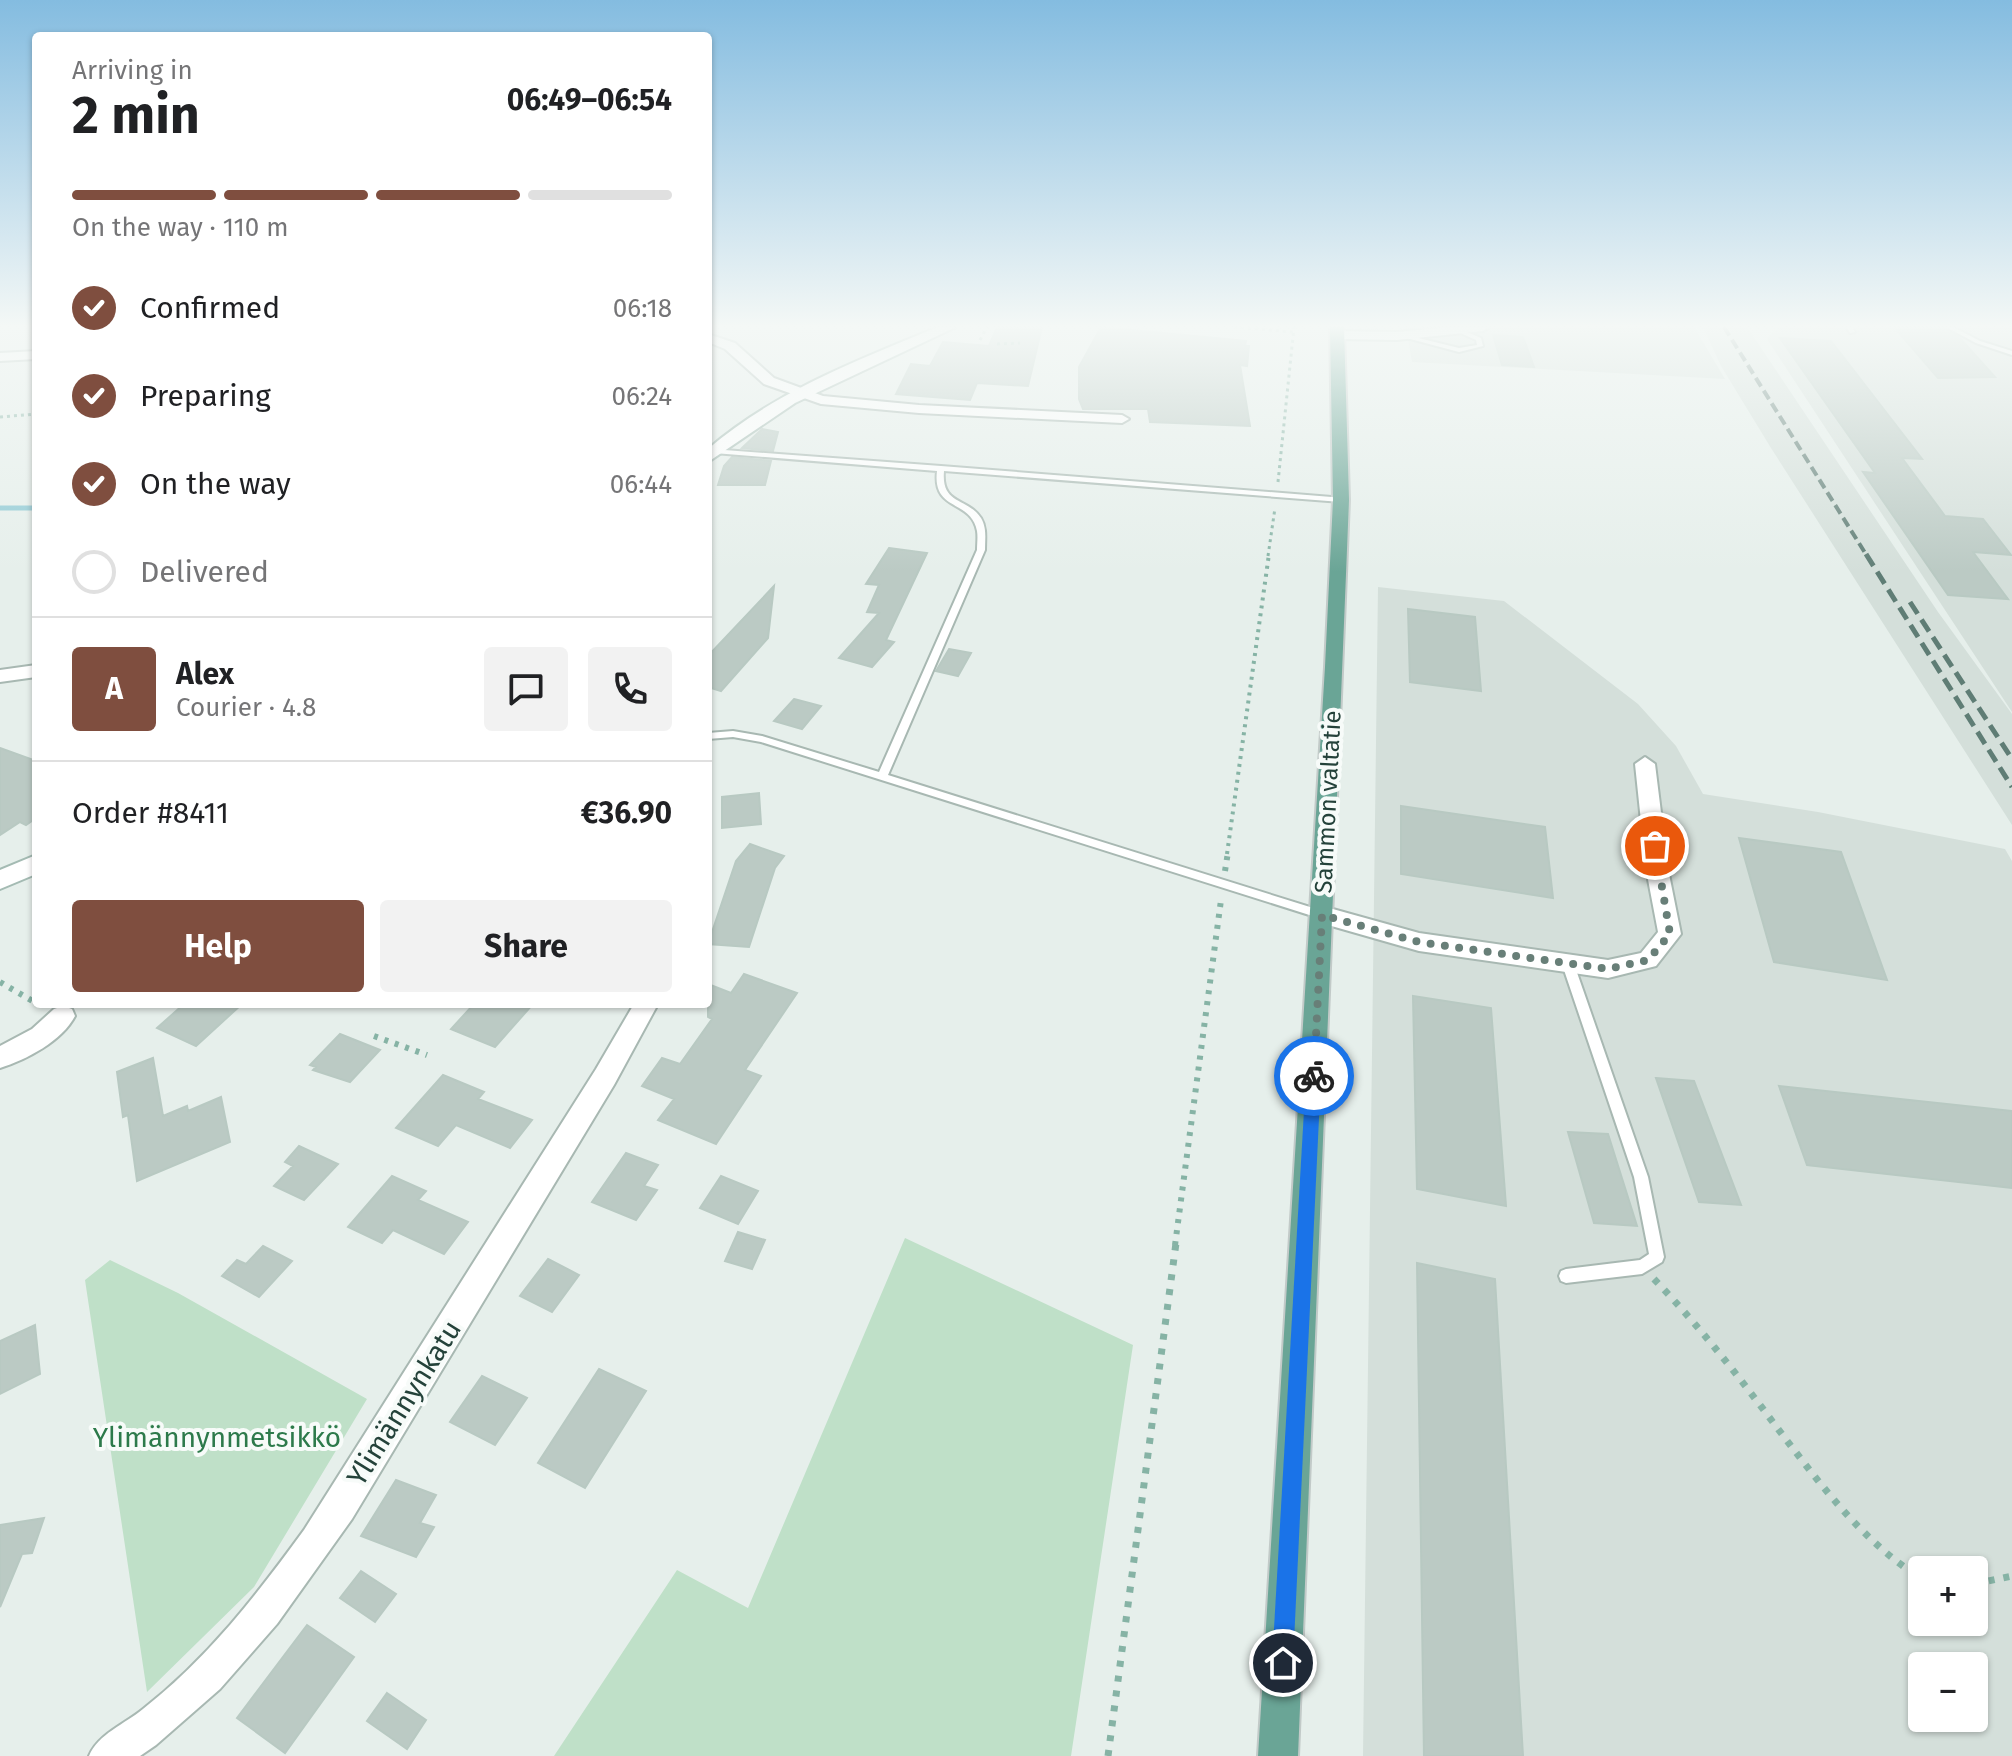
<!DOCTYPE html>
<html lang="en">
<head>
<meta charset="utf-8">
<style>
  body { margin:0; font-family:"Fira Sans",sans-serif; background:#f2f2f2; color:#202124; height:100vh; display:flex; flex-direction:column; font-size:30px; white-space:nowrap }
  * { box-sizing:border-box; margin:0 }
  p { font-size:26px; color:#757577 }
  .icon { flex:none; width:44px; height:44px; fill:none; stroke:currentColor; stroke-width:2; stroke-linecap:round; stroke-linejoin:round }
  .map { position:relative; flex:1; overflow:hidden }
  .side { position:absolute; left:32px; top:32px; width:680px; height:976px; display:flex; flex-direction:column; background:#fff; border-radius:8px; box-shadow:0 2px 6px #0004 }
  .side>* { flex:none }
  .controls { position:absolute; left:1908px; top:1556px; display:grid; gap:16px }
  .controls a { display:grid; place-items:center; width:80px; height:80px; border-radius:8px; background:#fff; box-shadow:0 2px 6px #0004; font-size:40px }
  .pin { position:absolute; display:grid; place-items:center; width:68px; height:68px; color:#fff; margin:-34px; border:4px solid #fff; border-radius:50%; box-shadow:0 2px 8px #0007 }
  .courier { position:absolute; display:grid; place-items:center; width:80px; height:80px; margin:-40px; border:6px solid #1a73e8; border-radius:50%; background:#fff; color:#222; box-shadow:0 2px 10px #0007 }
  .overview em { font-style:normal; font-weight:700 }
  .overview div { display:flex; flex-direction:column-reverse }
  .overview { display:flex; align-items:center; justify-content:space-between; height:136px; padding:0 40px }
  h1 { font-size:52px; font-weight:700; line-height:60px }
  .bar { display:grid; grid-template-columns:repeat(4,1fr); gap:12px 8px; align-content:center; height:96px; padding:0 40px }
  .bar i { height:10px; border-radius:6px; background:#e0e0e0 }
  .bar .on { background:#7f4e3f }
  .bar p { grid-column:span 4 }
  .line { display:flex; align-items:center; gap:20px; padding:0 40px; border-top:2px solid #e0e0e0 }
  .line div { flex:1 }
  .round { display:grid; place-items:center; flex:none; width:84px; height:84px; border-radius:8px; background:#f2f2f2 }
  ol { padding:0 40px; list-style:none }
  li { display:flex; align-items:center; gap:24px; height:88px }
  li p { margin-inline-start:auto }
  li .icon { padding:8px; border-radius:50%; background:#7f4e3f; color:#fff; stroke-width:4 }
  li:last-child { color:#757577 }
  li i { width:44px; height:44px; border:4px solid #e0e0e0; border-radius:50% }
  .primary-button { display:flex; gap:16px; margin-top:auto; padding:16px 40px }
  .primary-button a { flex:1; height:92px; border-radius:8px; background:#7f4e3f; color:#fff; font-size:32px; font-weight:700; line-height:92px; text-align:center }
  .primary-button a+a { background:#f2f2f2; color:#202124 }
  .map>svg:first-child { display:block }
  .built { fill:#d4dfda; fill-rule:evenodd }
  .green { fill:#bfe0c8 }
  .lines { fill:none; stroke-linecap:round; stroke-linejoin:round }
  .stream { stroke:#8ec9d4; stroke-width:5 }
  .building { fill:#bbcac4; stroke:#b8c9c2; stroke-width:2 }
  .lane-casing { stroke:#a8b8b2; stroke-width:4 }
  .street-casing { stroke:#a8b8b2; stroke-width:4 }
  .secondary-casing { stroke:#a4bbb3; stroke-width:4 }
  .primary-casing { stroke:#c2cac8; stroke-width:4 }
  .path-far3 { stroke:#86b3a5; stroke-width:3; stroke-dasharray:3 4; stroke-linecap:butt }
  .path-far2 { stroke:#86b3a5; stroke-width:4; stroke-dasharray:3 5; stroke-linecap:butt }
  .path-far1 { stroke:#86b3a5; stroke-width:6; stroke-dasharray:4 7; stroke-linecap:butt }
  .path { stroke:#86b3a5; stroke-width:7; stroke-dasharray:6 9; stroke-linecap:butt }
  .lane { fill:#fff; fill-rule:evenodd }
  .street { fill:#fff; fill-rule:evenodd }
  .secondary { fill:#fff; fill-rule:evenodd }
  .primary { fill:#6aa596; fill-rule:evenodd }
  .rail-far1 { stroke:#5f7d75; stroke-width:4; stroke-dasharray:10 5; stroke-linecap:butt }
  .rail { stroke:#5f7d75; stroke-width:5; stroke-dasharray:14 7; stroke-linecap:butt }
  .route { fill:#1a73e8 }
  .done { stroke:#687f78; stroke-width:8; stroke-dasharray:0 14.4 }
  .labels { text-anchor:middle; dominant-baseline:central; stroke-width:8; stroke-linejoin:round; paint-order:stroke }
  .street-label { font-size:24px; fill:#24423a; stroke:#f7fbf9 }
  .near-street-label { font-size:28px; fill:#24423a; stroke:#f7fbf9 }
  .near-park-label { font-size:28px; fill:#2d7a4b; stroke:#f7fbf9 }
</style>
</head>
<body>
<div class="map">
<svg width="2012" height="1756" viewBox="0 0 2012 1756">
  <rect width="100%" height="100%" fill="#e6efeb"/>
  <path class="built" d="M1406,327H1694L1725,379L1412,362Z
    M1703,327H1747L1938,612L2012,714V825L1771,448L1721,366Z
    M1778,327H2012V712L1767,339Z
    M1378,587L1504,601L1638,704L1676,746L1703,794L1818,812L2005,849L2012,861V1756H1363ZM1922,1570H1974V1622H1922ZM1922,1666H1974V1718H1922Z"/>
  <path class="green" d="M905,1238L1133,1345L1071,1756H554L677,1570L748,1608Z
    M110,1260L178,1293L367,1399L254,1587L147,1692L85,1280Z"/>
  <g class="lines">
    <path class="stream" d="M0,508H36"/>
  </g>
  <path class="building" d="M997,327H1042L1028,386L977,383L970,400L896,394L911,364L930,366L943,342L989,346Z
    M1101,327L1246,341L1245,346H1249L1247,366L1240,365L1250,426L1150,422L1148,409H1083L1079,399V367Z
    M1894,327H1943L1959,337L1995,377L1938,378Z
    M1493,335L1523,337L1534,367L1502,365Z
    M1780,338L1831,341L1922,459L1902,458L1945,516L1983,519L2011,555L1973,552L2008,599L1948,595L1863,472L1875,473Z
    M762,429L778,432L773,451L742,448Z
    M732,457L771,461L765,485H718L724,466Z
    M889,548L927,553L886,640L894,642L872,667L839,658L879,613L867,612L879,585L866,584Z
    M774,586L768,638L721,691L708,687V656Z
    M1408,609L1475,617L1481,691L1410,682Z
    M949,649L971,653L958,676L936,671Z
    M794,699L821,706L802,729L774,721Z
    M0,748L36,761V818L26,825L20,822L0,835Z
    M759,793L761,824L722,828V797Z
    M1401,806L1545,827L1553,898L1401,874Z
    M1739,838L1841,852L1887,980L1774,962Z
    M750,844L784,856L775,868L749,947L708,944L736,861Z
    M744,974L797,993L745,1070L761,1076L716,1144L658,1120L674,1099L642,1086L662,1058L680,1064L712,1019L708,1017V984L731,993Z
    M1413,996L1491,1008L1506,1206L1417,1189Z
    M184,1004H242L196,1046L157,1028Z
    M474,1004H533L495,1047L451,1029Z
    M340,1034L380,1050L350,1082L313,1070L316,1067L310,1065Z
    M153,1058L163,1116L187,1106L188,1111L221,1097L230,1142L137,1181L128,1115L123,1117L117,1072Z
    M443,1075L484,1092L478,1099L532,1120L510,1148L456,1125L438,1146L396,1128Z
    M1656,1078L1694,1081L1741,1205L1699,1202Z
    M1779,1086L2012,1111V1188L1807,1165Z
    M1568,1132L1608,1134L1637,1226L1594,1223Z
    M299,1146L338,1164L304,1200L274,1186L293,1166L285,1162Z
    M626,1153L658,1165L644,1186L657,1190L636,1220L592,1202Z
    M392,1176L426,1191L418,1200L468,1222L444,1254L393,1230L382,1243L348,1227Z
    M721,1176L758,1191L738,1224L700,1208Z
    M738,1232L765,1240L752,1269L725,1261Z
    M263,1246L292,1261L259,1297L222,1276L237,1260L246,1264Z
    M548,1259L579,1275L552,1312L520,1296Z
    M1417,1263L1495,1279L1523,1756H1424Z
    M35,1325L40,1374L0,1394V1341Z
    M599,1369L646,1391L585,1488L538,1463Z
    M482,1376L527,1398L495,1445L450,1422Z
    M396,1480L436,1495L420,1523L434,1527L416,1557L361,1536Z
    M44,1518L32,1553L22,1554L0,1607V1525Z
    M361,1571L396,1594L375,1622L340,1598Z
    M307,1625L354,1657L285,1753L237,1718Z
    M387,1693L426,1720L407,1749L367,1721Z"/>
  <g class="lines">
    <g class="lane-casing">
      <path id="lane" d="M1846,327H1852L1855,332L1850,333Z
        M1946,327H1953L1980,341L2012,351V355L1976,343Z
        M1456,329H1460L1481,338L1483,346L1459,352L1399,336L1402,334L1459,348L1477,345L1476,340L1456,331Z
        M711,449L941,466L1344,498L1345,500L1341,502L944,471C941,505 967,497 981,518C987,528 985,539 985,550L888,775L1326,912L1328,915L1326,918L1322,919L761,742L733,737L708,739V733L733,731L762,736L879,772L977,550C977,544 978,537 977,531C971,499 932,512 937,471L714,453L710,451Z
        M1568,959L1572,961L1574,964L1648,1177L1664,1257L1662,1262L1642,1274L1566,1283L1561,1281L1559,1276L1561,1271L1566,1269L1640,1260L1649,1254L1634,1177L1562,964L1564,961Z"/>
    </g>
    <g class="street-casing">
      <path id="street" d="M1450,327H1489L1483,331L1397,340L1337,339L1331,335L1337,331L1397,332Z
        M708,334L735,343L774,378L823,396L919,405L1122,415L1129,419L1122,423L919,413L821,404L764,384L725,349L708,342Z
        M36,351V359L0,361V353Z
        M36,665V677L0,682V670Z
        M1645,757L1655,764L1668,869L1681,934L1656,966L1608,978L1419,951L1314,921L1311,915L1314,909L1322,906L1419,933L1608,960L1641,953L1658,932L1646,869L1635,764Z
        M634,1004H658L614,1085L352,1519L277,1624L220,1689L156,1745L140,1756H89C98,1734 125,1724 143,1709C207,1659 256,1596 304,1530L596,1069Z
        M63,1006L72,1009L75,1016C62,1041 26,1060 0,1068V1046L32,1029L54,1009Z"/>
    </g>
    <g class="secondary-casing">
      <path id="secondary" d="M938,327H956L795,403L708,462V449C774,392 858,360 938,327Z
        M36,855V874L0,889V870Z"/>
    </g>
    <g class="primary-casing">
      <path id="primary" d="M1330,327H1344L1349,500L1298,1756H1258L1325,667L1333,500Z"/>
    </g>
    <path class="path-far3" d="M1234,327L1293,332
      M980,340L987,327
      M997,344L1020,343
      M0,417L36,414
      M1278,482L1294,327
      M1268,556L1275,508"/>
    <path class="path-far2" d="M1227,854L1269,554"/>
    <path class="path-far1" d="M1225,871L1228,852
      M0,982L36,1003
      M374,1036L427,1055
      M1175,1245L1221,900"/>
    <path class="path" d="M1654,1279C1698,1325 1737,1374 1775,1425C1818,1481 1861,1541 1922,1579
      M1974,1584L2012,1576
      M1108,1756L1176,1243"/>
    <use href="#lane" class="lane"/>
    <use href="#street" class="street"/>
    <use href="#secondary" class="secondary"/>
    <use href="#primary" class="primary"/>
    <path class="rail-far1" d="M1724,327L1867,556"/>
    <path class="rail" d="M1866,554L2012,787
      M1910,602L2012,759"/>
  </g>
  <linearGradient id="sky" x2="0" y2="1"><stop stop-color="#84bce0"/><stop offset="0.57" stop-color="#f4f8f6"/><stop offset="1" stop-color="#f4f8f6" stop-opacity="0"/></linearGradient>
  <rect width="2012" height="572" fill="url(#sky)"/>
  <path class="route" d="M1314,1070L1321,1076L1293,1663L1290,1670L1283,1673L1275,1670L1272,1663L1306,1076Z"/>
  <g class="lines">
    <path class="done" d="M1314,1076L1322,915L1419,942L1608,969L1648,960L1670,934L1655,846"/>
  </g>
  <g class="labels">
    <g class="street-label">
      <text transform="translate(1328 802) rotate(-87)">Sammon valtatie</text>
    </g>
    <g class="near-street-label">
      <text transform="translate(404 1403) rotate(-58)">Ylimännynkatu</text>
    </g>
    <g class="near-park-label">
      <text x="217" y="1437">Ylimännynmetsikkö</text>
    </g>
  </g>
</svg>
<div class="controls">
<a>+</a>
<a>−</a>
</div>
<div class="pin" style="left:1655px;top:846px;background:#ea580c"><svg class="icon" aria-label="bag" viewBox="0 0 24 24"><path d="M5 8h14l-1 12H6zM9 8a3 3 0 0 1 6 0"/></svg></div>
<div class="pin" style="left:1283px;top:1663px;background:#1f2937"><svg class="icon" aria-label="home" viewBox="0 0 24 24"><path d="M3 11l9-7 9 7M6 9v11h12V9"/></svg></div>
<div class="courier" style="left:1314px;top:1076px"><svg class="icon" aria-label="bike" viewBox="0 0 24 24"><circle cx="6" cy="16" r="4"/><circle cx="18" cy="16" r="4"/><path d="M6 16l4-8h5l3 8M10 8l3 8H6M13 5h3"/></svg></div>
<section class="side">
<div class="overview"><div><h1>2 min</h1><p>Arriving in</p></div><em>06:49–06:54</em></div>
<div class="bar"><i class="on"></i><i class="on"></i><i class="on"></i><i></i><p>On the way · 110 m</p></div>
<ol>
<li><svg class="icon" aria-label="check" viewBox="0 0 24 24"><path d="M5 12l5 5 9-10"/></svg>Confirmed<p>06:18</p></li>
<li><svg class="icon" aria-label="check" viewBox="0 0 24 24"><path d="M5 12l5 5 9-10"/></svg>Preparing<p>06:24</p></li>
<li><svg class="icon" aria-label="check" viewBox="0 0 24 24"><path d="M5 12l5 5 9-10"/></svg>On the way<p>06:44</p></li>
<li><i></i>Delivered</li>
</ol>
<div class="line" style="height:144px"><b class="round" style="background:#7f4e3f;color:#fff">A</b><div><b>Alex</b><p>Courier · 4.8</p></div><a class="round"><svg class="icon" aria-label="chat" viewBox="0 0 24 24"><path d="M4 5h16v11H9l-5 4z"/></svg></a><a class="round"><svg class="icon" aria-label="phone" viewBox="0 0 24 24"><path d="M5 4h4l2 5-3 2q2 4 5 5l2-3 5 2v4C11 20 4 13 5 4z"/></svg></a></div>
<div class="line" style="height:104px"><div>Order #8411</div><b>€36.90</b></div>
<div class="primary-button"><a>Help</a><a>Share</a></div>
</section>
</div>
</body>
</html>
